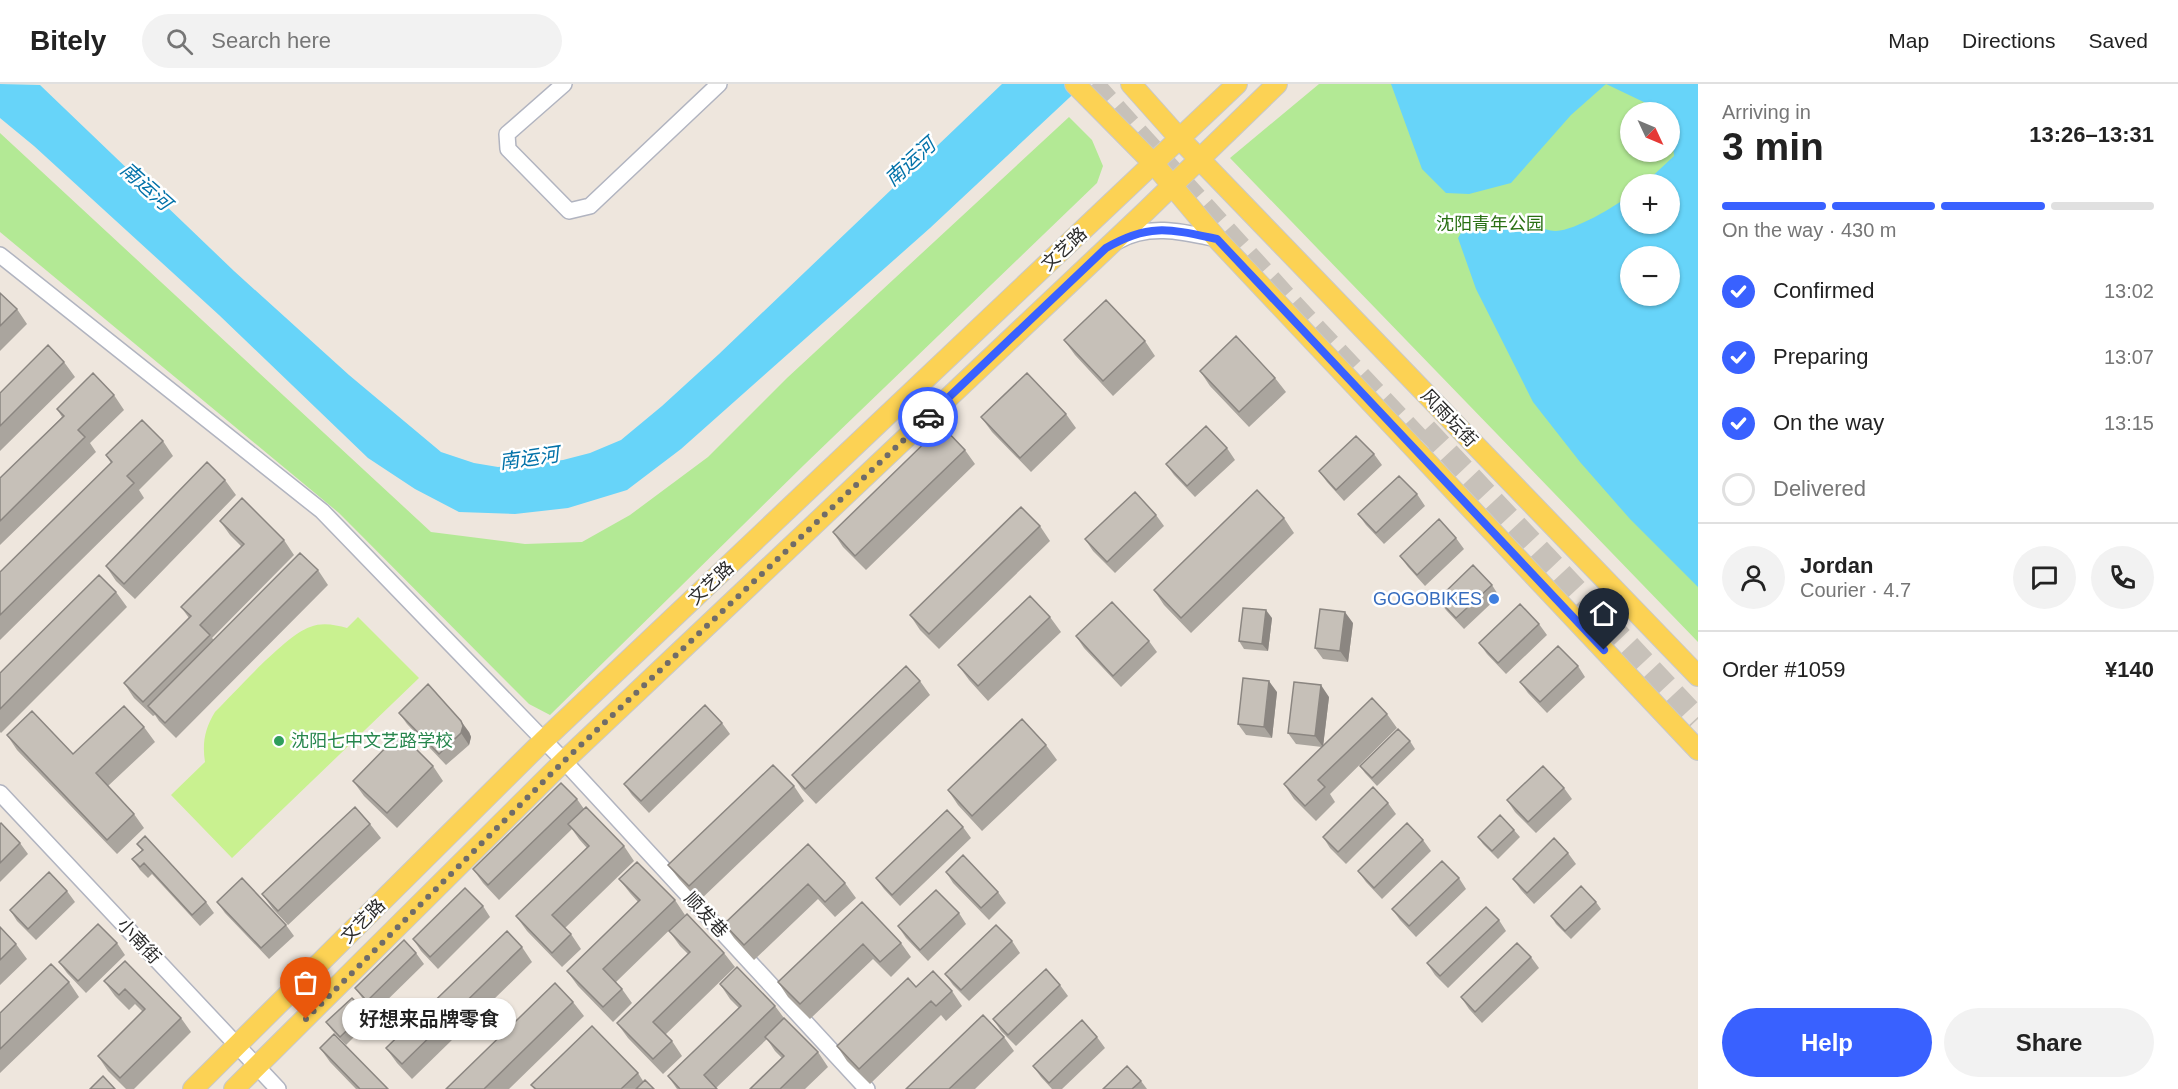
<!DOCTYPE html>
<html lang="en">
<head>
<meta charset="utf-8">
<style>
  body { margin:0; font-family:Helvetica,"Noto Sans SC",sans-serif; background:#f2f2f2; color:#222; height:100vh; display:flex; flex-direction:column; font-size:22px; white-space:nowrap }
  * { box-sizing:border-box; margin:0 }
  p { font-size:20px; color:#767676 }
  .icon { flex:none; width:33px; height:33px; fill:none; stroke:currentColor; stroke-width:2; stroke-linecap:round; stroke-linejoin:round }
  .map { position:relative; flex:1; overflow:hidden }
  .drawer { display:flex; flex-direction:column; background:#fff; width:480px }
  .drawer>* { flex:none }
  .needle { width:39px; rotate:134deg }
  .controls { position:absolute; left:1620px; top:18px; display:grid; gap:12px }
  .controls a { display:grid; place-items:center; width:60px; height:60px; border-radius:50%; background:#fff; box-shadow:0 2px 4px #0004; font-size:30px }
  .pin { position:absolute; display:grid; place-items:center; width:51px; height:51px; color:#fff; margin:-62px -26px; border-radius:50% 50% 50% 0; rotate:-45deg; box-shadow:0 0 6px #0007 }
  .pin .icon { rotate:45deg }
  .courier { position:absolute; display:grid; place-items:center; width:60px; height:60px; margin:-30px; border:4px solid #3961ff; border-radius:50%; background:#fff; color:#222; box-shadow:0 2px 8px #0007 }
  .bubble { position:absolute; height:42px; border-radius:21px; background:#fff; box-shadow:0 2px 4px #0004; font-size:20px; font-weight:600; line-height:42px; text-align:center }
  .summary em { font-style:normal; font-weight:600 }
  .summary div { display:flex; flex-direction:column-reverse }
  .summary { display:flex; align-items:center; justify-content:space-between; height:102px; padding:0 24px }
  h1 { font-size:39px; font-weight:600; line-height:45px }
  .bar { display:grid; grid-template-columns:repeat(4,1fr); gap:9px 6px; align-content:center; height:72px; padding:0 24px }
  .bar i { height:8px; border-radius:4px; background:#e0e0e0 }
  .bar .current { background:#3961ff }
  .bar p { grid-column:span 4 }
  .line { display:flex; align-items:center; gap:15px; padding:0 24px; border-top:2px solid #e0e0e0 }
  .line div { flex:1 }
  .round { display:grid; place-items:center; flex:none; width:63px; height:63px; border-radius:32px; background:#f2f2f2 }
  ol { padding:0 24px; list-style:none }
  li { display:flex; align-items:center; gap:18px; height:66px }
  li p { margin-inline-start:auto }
  li .icon { padding:6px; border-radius:50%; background:#3961ff; color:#fff; stroke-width:4 }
  li:last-child { color:#767676 }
  li i { width:33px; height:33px; border:3px solid #e0e0e0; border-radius:50% }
  .action { display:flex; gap:12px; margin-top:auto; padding:12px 24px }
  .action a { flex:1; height:69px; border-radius:36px; background:#3961ff; color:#fff; font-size:24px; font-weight:600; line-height:69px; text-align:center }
  .action a+a { background:#f2f2f2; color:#222 }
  header { display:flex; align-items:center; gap:36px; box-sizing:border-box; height:84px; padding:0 30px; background:#fff; border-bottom:2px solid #e0e0e0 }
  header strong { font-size:28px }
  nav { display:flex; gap:33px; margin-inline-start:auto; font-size:21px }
  .search { width:420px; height:54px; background:#f2f2f2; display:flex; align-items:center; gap:15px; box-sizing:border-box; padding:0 21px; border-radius:33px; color:#767676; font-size:22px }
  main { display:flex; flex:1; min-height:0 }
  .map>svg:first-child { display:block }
  .park { fill:#b3e995; fill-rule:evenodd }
  .pitch { fill:#c9f190 }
  .water { fill:#67d4f9; fill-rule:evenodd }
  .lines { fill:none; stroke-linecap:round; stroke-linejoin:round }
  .highway-tunnel { stroke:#c7c1b9; stroke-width:22; stroke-dasharray:22 11; stroke-linecap:butt }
  .minor-casing { stroke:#b1b4c0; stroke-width:18 }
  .major-casing { stroke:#c8c8c8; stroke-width:22 }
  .minor { stroke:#fff; stroke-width:15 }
  .major { stroke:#fcd254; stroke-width:20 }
  .wall { fill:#aaa59e }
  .shaded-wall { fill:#8b8681 }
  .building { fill:#c6c0b8; stroke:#8b8681; stroke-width:1.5 }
  .done { stroke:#6f6c69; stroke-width:6; stroke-dasharray:0 10.8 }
  .route { stroke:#3961ff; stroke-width:8 }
  .shop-dot { fill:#3f7fe0; stroke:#fff; stroke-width:2 }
  .leisure-dot { fill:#2e9e5b; stroke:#fff; stroke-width:2 }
  .labels { text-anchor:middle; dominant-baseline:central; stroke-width:5; stroke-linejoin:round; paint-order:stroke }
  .park-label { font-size:18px; fill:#297014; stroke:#fff }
  .street-label { font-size:18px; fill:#2b2b2b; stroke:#fff }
  .shop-label { font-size:18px; fill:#366cbe; stroke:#fff; text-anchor:end }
  .leisure-label { font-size:18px; fill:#27864d; stroke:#fff; text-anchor:start }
  .water-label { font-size:20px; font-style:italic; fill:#0272a9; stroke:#fff }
</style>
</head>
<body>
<header>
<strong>Bitely</strong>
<div class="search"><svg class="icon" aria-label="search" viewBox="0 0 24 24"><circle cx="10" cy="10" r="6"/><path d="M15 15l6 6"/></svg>Search here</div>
<nav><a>Map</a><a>Directions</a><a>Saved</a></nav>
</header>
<main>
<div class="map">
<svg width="1698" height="1005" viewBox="0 0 1698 1005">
  <rect width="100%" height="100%" fill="#eee6dd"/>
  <path class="park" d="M1319,0H1698V558L1230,74ZM1630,28H1670V68H1630ZM1630,100H1670V140H1630ZM1630,172H1670V212H1630Z
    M1069,33L1092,56L1103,82L1097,99L805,380L550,631L529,620L339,429L0,148V49L431,448L525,460L582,458L630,431L708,373L787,294Z"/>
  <path class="pitch" d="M358,533L419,594L232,774L171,711L205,678C202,659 205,644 215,628C236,607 286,551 310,543C323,538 335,541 347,544Z"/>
  <path class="water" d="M0,0L40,1L234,187L349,291L441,368L474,379L498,383L563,376L590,369L621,356L662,322L719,270L1002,0H1084L930,144L681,365L627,406L568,424L515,430L459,428L415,405L368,374L219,231L34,62L0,34Z
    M1391,0H1698V503L1630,435L1580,378L1533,318L1476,205L1458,154L1465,142C1486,135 1507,134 1529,140C1537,142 1547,147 1556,147C1576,146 1614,123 1630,111V140H1670V100H1644L1674,72L1670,28H1659L1652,22L1606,0L1571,31L1511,99L1469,110L1446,109L1422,85ZM1670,172V212H1630V172Z"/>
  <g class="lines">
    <path class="highway-tunnel" d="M1093,0L1293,221L1431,368
      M1426,345L1698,635"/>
    <g class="minor-casing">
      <path id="minor" d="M564,0L507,50L508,65L569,127L590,122L719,0
        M1118,157C1149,139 1184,148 1217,155
        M0,171L322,427L564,677L867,1005
        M0,709L278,1005"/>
    </g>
    <g class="major-casing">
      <path id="major" d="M1075,0L1154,80L1217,155L1698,666
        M1131,0L1180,55L1698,592
        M193,1005L543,657L1237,0
        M234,1005L564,677L1146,127L1277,0"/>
    </g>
    <use href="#minor" class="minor"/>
    <use href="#major" class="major"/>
  </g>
  <path class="wall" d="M0,209L17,225L27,240L0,267Z
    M1064,256L1145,257L1155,272L1113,312L1075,271Z
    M64,278L75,293L0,367V309Z
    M1200,287L1275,294L1286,308L1249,343L1210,302Z
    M114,311L124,326L90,359L96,368L0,461V394L62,333L57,325Z
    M1066,330L1076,344L1031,388L992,348L981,333Z
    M163,357L173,372L139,406L144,414L0,556V488L111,379L106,371Z
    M1227,364L1235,376L1195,413L1174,391L1166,380Z
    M965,366L975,380L866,486L843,463L833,448Z
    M1374,370L1382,381L1344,417L1327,398L1319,387Z
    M225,396L236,411L135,515L116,497L106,482Z
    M1417,410L1425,422L1384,460L1366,441L1358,430Z
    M1156,431L1164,442L1115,489L1093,467L1085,455Z
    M1284,434L1294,449L1191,549L1164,521L1154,506Z
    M220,437L284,456L294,471L212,554L214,556L318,486L328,501L176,654L159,637L155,631L153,632L134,614L124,599L189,534L181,523L242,463L230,451Z
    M1040,442L1050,457L939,565L920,546L910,531Z
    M1456,454L1464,465L1425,502L1408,483L1400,472Z
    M1492,501L1499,512L1464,545L1446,526L1438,515Z
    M116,508L127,523L1,649L0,648V589Z
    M1050,533L1061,548L988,617L969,596L958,581Z
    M1272,534L1268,567L1244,565L1239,557Z
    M1353,539L1348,578L1323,575L1315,564Z
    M1539,540L1547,551L1506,590L1487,570L1479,559Z
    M1076,552L1149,557L1157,568L1121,603L1084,564Z
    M1578,582L1585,593L1547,629L1528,609L1520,598Z
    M920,597L930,611L816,720L802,705L792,691Z
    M1277,608L1272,654L1246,651L1238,640Z
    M1329,613L1323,662L1387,630L1397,644L1330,710L1335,718L1316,737L1294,715L1284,700L1322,663L1296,660L1288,649Z
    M399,629L469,648L471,653L469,661L446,681L407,640Z
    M722,639L730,650L649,729L632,711L624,700Z
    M144,643L155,658L108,702L134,730L144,744L117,770L17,666L7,651L73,670Z
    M1410,657L1415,665L1377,702L1365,689L1360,682Z
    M1046,661L1057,676L982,747L958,721L948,706Z
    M433,682L443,697L397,744L364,712L353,697Z
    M794,702L804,717L699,817L679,795L668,781Z
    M1564,704L1572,715L1536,749L1515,728L1507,716Z
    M577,715L584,725L624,762L634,777L565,844L571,850L581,865L562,883L527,847L516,832L587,764L579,755L572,745L499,816L483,799L473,785Z
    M1388,719L1396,730L1346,780L1330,764L1323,753Z
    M0,740L20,759L28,770L0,798Z
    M370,740L381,754L288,841L273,825L262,810Z
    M963,743L971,754L900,822L884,805L876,794Z
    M1514,746L1520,753L1498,775L1483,760L1478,753Z
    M1423,756L1431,767L1382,815L1366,798L1358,787Z
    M137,760L206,818L214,829L200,842L152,790L148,794L140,786L132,775L142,766Z
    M808,760L845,799L856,814L835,833L818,815L754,876L734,854L724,840Z
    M1568,769L1576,780L1534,820L1521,806L1513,795Z
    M946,788L998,808L1006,819L989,836L953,799Z
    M1459,794L1466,805L1416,853L1400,836L1392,825Z
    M619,795L675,816L685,831L616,898L622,905L632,919L613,938L578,902L567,887L638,818L630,809Z
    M67,807L75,818L36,856L17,837L10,826Z
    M217,818L286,841L294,852L269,875L225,829Z
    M862,818L901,859L911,873L891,893L873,875L810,935L788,913L778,898Z
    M1596,818L1601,825L1571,855L1556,840L1551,832Z
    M483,822L490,833L438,885L421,867L413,855Z
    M959,829L966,840L928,877L906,854L898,842Z
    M1499,836L1506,847L1448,904L1435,891L1427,879Z
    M0,843L16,860L27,875L0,901Z
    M669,847L724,869L735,883L665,951L672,957L682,972L663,990L628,954L617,939L688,870L680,862Z
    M1012,857L1020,869L969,917L953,901L945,890Z
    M117,859L125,871L86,909L67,889L59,878Z
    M522,863L532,878L412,995L397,979L386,964Z
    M416,869L424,880L375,928L363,915L355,904Z
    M1531,873L1539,884L1482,939L1469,925L1461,913Z
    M125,877L181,934L191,948L134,1005H126L108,987L98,972L143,928L135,920L129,926L115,912L104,897Z
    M69,898L79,913L0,989V929Z
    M720,900L775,922L784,934L818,968L828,983L805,1005H750L782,974L775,967L767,955L716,1004L717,1005H677L668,992L739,924L730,915Z
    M1060,901L1068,912L1016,962L1001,947L993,935Z
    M916,903L952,907L962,922L946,937L941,931L870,1000L847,977L837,962Z
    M573,918L584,932L509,1005H446Z
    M366,928L371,936L346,961L332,946L326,938Z
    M1004,953L1014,967L975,1005H906Z
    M1097,953L1105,964L1062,1005H1052L1041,993L1033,982Z
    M320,964L388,1005H356L330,978Z
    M638,989L643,997L654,1005H534L531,1001Z
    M1141,997L1147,1005H1103Z"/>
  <path class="shaded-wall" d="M1266,526L1272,534L1268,567L1262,560Z
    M1345,528L1353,539L1348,578L1340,567Z
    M1269,597L1277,608L1272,654L1264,643Z
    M1321,601L1329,613L1323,663L1315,652Z
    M461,637L469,648L471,653L469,661L461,649Z"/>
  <path class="building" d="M0,209L17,225L0,242Z
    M1106,216L1145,257L1103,297L1064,256Z
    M1236,252L1275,294L1239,328L1200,287Z
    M48,261L64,278L0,342V309Z
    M93,289L114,311L78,346L85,353L0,437V394L64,332L57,325Z
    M1027,289L1066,330L1020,374L981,333Z
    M142,336L163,357L127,392L134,399L0,531V488L112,378L106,371Z
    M942,342L965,366L855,472L833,448Z
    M1206,342L1227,364L1187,402L1166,380Z
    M1356,352L1374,370L1336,406L1319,387Z
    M207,378L225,396L124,500L106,482Z
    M1399,392L1417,410L1376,449L1358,430Z
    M1257,406L1284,434L1181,534L1154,506Z
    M1135,408L1156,431L1107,478L1085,455Z
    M242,414L284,456L200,541L210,551L143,618L124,599L191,532L181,523L244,460L220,437Z
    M1021,423L1040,442L929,550L910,531Z
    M1439,435L1456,454L1417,491L1400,472Z
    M300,469L318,486L165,639L148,622Z
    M1473,481L1492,501L1456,534L1438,515Z
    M99,491L116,508L0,625V589Z
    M1030,512L1050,533L978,602L958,581Z
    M1112,518L1149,557L1113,592L1076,552Z
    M1520,520L1539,540L1498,579L1479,559Z
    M1243,524L1266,526L1262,560L1239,557Z
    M1320,525L1345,528L1340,567L1315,564Z
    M1558,562L1578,582L1540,618L1520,598Z
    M906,582L920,597L805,705L792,691Z
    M1243,594L1269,597L1264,643L1238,640Z
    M1294,598L1321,601L1315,652L1288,649Z
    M428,600L461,637L463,642L461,649L439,670L399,629Z
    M1372,614L1387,630L1318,696L1325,703L1305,722L1284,700Z
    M705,621L722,639L641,717L624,700Z
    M124,622L144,643L96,689L134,730L107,756L7,651L32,627L73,670Z
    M1022,635L1046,661L972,732L948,706Z
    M1398,645L1410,657L1372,694L1360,682Z
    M400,649L433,682L387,729L353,697Z
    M773,681L794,702L689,802L668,781Z
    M1543,682L1564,704L1528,738L1507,716Z
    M561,699L577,715L488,801L473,785Z
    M1373,703L1388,719L1338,768L1323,753Z
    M355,723L370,740L278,827L262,810Z
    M586,723L624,762L552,831L571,850L552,869L516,832L589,762L568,740Z
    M947,726L963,743L892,811L876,794Z
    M1500,731L1514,746L1492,767L1478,753Z
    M1,739L20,759L0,779V740Z
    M1407,739L1423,756L1374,804L1358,787Z
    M145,752L206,818L192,831L144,779L140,783L132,775L143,766L137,760Z
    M1554,754L1568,769L1527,809L1513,795Z
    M808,760L845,799L825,818L808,800L744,861L724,840Z
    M963,771L998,808L981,824L946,788Z
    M1442,777L1459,794L1409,842L1392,825Z
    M637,778L675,816L603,885L622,905L603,923L567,887L640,816L619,795Z
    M49,788L67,807L28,845L10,826Z
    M242,794L286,841L261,864L217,818Z
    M1581,802L1596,818L1565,847L1551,832Z
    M465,804L483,822L430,873L413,855Z
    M936,806L959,829L920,866L898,842Z
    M862,818L901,859L880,878L863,860L800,920L778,898Z
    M1486,823L1499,836L1440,892L1427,879Z
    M687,830L724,869L653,938L672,957L653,975L617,939L690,868L669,847Z
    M98,840L117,859L78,897L59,878Z
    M996,841L1012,857L961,906L945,890Z
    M0,843L16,860L0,876Z
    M507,847L522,863L402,980L386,964Z
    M404,856L416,869L367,917L355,904Z
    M1517,859L1531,873L1475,928L1461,913Z
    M125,877L181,934L120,994L98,972L145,925L125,905L119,911L104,897Z
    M51,880L69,898L0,965V929Z
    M737,883L775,922L704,991L717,1005H680L668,992L741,922L720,900Z
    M1046,885L1060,901L1008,951L993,935Z
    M933,887L952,907L936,922L931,917L859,985L837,962L908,894L916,903Z
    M555,899L573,918L484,1005H446Z
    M352,914L366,928L340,953L326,938Z
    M983,931L1004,953L949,1005H906Z
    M784,934L818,968L780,1005H750L784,972L765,953Z
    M1082,936L1097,953L1049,999L1033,982Z
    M592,942L638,989L621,1005H536L531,1001Z
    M334,950L388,1005H360L320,964Z
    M1127,982L1141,997L1132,1005H1103Z
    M103,992L115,1005H90Z
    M645,996L654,1005H636Z"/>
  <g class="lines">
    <path class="done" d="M306,935L564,677L928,333"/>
    <path class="route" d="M928,333L1106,164C1149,139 1170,145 1217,155L1604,566"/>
  </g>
  <circle class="shop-dot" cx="1494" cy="515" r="6"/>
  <circle class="leisure-dot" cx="279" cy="657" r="6"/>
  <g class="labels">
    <g class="park-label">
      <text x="1490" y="140">沈阳青年公园</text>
    </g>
    <g class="street-label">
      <text transform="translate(1064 165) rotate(-43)">文艺路</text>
      <text transform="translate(1449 334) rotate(46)">风雨坛街</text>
      <text transform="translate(711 499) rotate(-43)">文艺路</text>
      <text transform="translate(706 831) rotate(47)">顺发巷</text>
      <text transform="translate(363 837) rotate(-45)">文艺路</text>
      <text transform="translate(139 857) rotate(47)">小南街</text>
    </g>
    <g class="shop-label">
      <text x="1482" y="515">GOGOBIKES</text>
    </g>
    <g class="leisure-label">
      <text x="291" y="657">沈阳七中文艺路学校</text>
    </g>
    <g class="water-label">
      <text transform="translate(910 78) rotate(-42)">南运河</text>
      <text transform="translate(146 102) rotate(42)">南运河</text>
      <text transform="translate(529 374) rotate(-8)">南运河</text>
    </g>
  </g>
</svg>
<div class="controls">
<a><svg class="needle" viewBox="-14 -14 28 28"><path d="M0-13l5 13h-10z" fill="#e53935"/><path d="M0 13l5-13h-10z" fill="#767676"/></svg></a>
<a>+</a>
<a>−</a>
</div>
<div class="pin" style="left:306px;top:935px;background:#ea580c"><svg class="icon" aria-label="bag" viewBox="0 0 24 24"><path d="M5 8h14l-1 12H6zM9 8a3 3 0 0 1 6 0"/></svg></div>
<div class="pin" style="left:1604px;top:566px;background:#1f2937"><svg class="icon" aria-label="home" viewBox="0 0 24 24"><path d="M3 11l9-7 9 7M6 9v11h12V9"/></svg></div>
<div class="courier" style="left:928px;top:333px"><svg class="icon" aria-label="car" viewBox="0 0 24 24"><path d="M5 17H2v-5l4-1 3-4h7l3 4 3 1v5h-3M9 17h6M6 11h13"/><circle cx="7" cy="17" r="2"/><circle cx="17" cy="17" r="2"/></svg></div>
<div class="bubble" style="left:342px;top:914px;width:174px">好想来品牌零食</div>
</div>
<section class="drawer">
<div class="summary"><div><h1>3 min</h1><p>Arriving in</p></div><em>13:26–13:31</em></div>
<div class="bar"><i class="current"></i><i class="current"></i><i class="current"></i><i></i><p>On the way · 430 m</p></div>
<ol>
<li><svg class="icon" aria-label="check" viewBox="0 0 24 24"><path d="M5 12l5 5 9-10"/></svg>Confirmed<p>13:02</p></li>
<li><svg class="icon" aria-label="check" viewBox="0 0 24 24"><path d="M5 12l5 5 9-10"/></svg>Preparing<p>13:07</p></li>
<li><svg class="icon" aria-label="check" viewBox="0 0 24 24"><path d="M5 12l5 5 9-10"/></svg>On the way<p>13:15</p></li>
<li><i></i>Delivered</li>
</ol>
<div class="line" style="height:108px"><a class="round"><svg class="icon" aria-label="person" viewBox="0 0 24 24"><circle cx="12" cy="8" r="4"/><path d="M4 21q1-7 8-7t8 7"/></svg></a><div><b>Jordan</b><p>Courier · 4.7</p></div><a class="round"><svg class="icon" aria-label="chat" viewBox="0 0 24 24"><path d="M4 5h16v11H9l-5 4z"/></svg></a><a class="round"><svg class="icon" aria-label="phone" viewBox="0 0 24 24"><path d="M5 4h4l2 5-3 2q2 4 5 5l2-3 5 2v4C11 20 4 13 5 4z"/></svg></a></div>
<div class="line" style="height:78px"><div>Order #1059</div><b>¥140</b></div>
<div class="action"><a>Help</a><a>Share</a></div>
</section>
</main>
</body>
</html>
